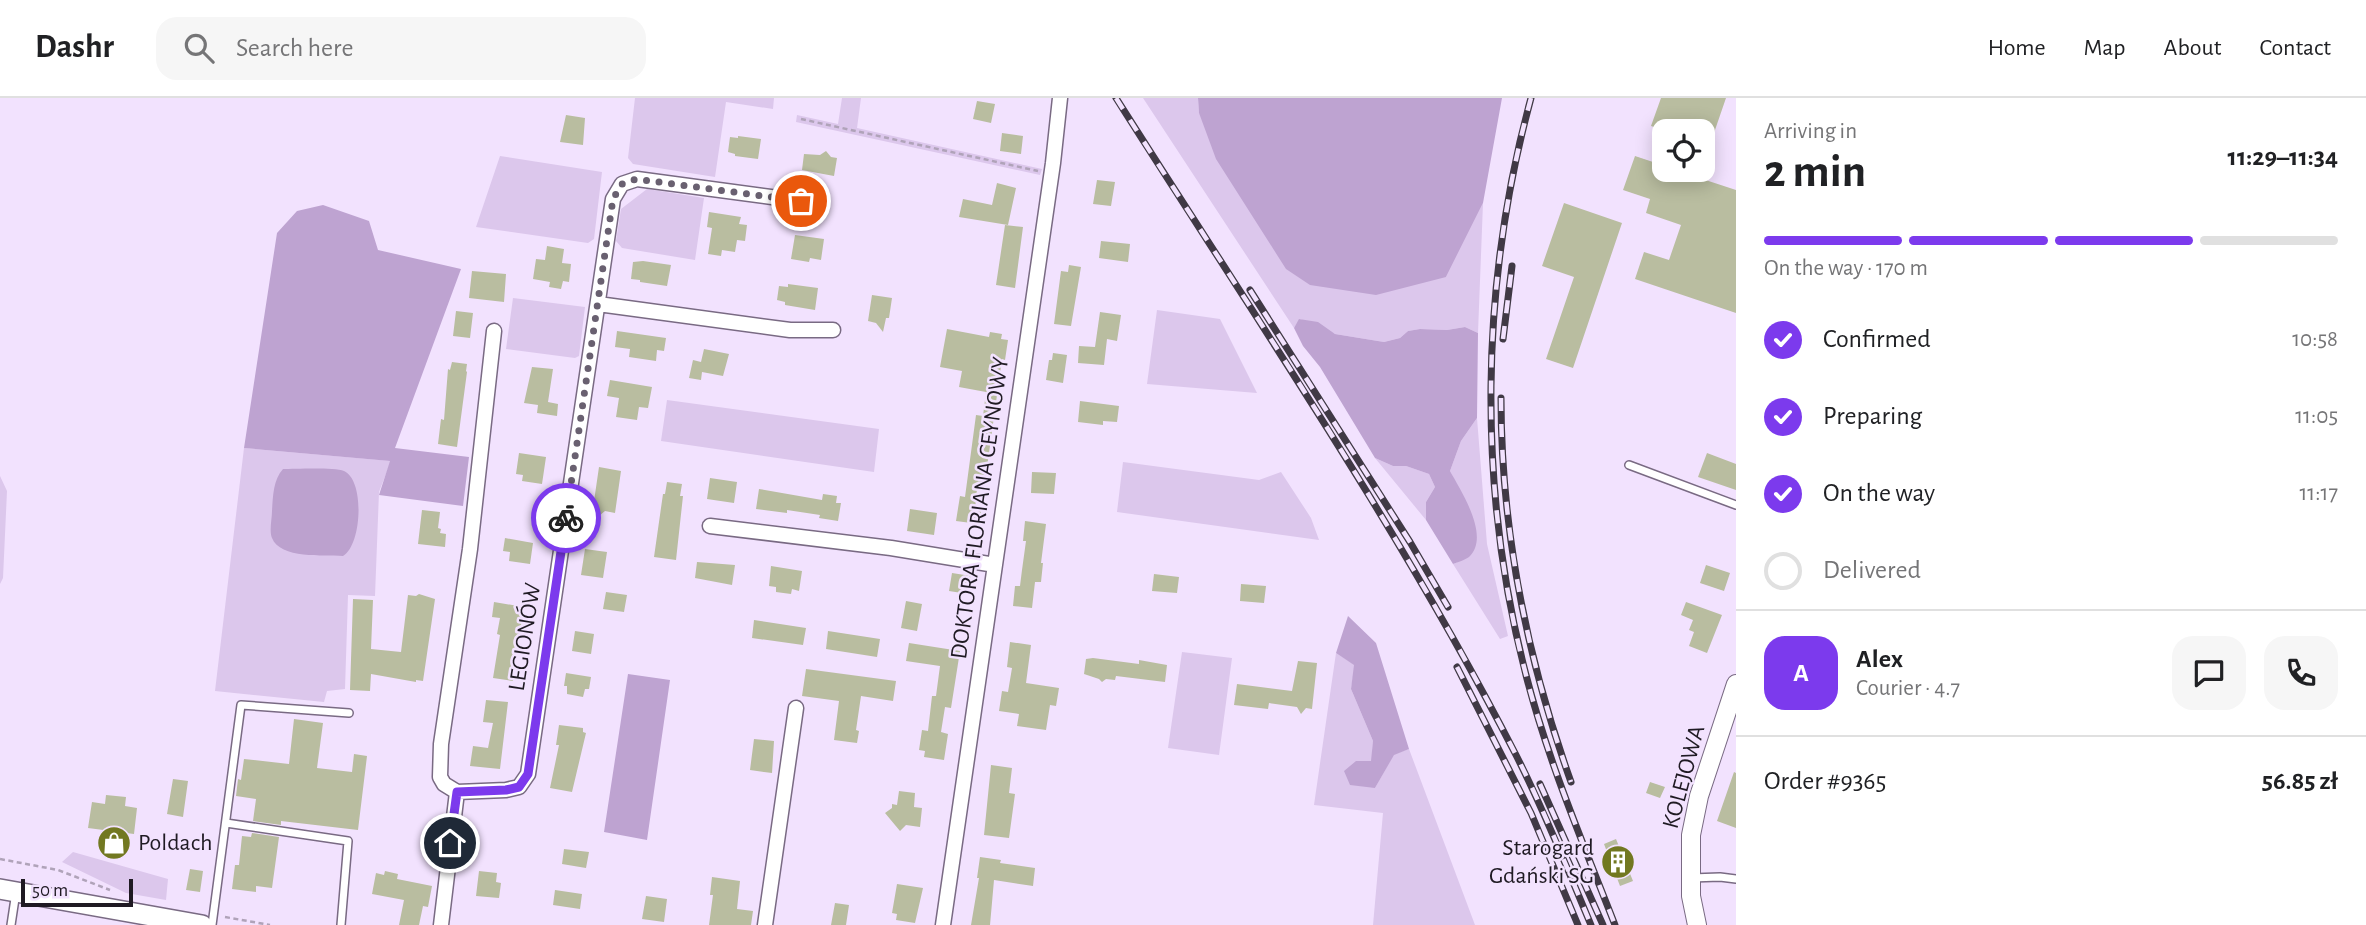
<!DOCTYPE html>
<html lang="en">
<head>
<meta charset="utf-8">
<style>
  body { margin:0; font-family:"Alegreya Sans",sans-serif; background:#f6f6f6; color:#202124; height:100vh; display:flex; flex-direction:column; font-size:26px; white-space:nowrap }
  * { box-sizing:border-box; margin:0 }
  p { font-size:23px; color:#757577 }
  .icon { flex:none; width:38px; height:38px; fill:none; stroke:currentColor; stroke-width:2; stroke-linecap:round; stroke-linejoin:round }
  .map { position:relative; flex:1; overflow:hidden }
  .panel { display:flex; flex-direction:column; background:#fff; width:630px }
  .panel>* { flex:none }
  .fabs { position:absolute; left:1652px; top:21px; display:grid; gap:14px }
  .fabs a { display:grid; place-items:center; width:63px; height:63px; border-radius:14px; background:#fff; box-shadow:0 4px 18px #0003; font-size:35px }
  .scale { position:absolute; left:21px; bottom:18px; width:112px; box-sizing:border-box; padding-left:7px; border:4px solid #1f1a23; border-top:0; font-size:19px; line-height:24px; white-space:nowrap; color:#1f1a23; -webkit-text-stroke:5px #f2e2fe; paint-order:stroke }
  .pin { position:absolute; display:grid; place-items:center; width:60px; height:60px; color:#fff; margin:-30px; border:4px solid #fff; border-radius:50%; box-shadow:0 2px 7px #0007 }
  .courier { position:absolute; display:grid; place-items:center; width:70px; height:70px; margin:-35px; border:5px solid #7c3aed; border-radius:50%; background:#fff; color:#222; box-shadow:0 2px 9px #0007 }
  .summary em { font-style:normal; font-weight:700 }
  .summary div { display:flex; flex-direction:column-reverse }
  .summary { display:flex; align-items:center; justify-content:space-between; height:119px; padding:0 28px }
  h1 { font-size:46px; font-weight:700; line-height:52px }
  .bar { display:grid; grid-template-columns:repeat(4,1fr); gap:10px 7px; align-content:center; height:84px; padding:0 28px }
  .bar i { height:9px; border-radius:5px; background:#e0e0e0 }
  .bar .selected { background:#7c3aed }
  .bar p { grid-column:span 4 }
  .line { display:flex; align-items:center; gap:18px; padding:0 28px; border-top:2px solid #e0e0e0 }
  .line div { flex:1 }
  .round { display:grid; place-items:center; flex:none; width:74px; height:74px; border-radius:21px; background:#f6f6f6 }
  ol { padding:0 28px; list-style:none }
  li { display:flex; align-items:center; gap:21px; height:77px }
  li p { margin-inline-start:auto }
  li .icon { padding:7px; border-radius:50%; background:#7c3aed; color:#fff; stroke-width:4 }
  li:last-child { color:#757577 }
  li i { width:38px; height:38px; border:4px solid #e0e0e0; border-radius:50% }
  header { display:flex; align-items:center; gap:42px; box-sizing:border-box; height:98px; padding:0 35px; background:#fff; border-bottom:2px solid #e0e0e0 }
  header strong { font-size:33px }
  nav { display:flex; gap:38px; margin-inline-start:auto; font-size:24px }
  .search { width:490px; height:63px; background:#f6f6f6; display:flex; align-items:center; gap:18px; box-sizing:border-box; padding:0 24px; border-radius:21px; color:#757577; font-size:26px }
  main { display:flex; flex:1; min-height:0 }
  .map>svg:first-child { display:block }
  .green { fill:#dcc7ec }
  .forest { fill:#bea3d1 }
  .water { fill:#bca1ce }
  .building { fill:#b9bda0 }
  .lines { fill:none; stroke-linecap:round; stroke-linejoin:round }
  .service-casing { stroke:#796a83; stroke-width:10 }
  .minor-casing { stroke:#796a83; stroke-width:17 }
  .tertiary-casing { stroke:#796a83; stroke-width:20 }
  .secondary-casing { stroke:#796a83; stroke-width:22 }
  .path { stroke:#b0a3b9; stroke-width:2.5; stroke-dasharray:5 3.5; stroke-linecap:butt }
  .service { stroke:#fff; stroke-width:7 }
  .minor { stroke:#fff; stroke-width:14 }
  .tertiary { stroke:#fff; stroke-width:18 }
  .secondary { stroke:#fff; stroke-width:19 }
  .rail-casing { stroke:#403945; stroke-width:7 }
  .rail { stroke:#f2e2fe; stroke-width:4.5; stroke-dasharray:13; stroke-linecap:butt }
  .done { stroke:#696070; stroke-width:7; stroke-dasharray:0 12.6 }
  .route { stroke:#7c3aed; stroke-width:9 }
  .labels { text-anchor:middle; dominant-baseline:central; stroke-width:5; stroke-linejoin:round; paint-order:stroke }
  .street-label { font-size:24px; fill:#1f1a23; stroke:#f2e2fe }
  .poi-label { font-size:24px; fill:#1f1a23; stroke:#f2e2fe; text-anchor:start }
</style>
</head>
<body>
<header>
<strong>Dashr</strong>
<div class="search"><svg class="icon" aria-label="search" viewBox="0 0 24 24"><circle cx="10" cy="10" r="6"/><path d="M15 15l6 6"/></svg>Search here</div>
<nav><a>Home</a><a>Map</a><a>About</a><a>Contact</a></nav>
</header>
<main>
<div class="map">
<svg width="1736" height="827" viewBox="0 0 1736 827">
  <rect width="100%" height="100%" fill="#f2e2fe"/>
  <path class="green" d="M635,0H774L773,11L726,4L715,79L633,66L628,60Z
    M842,0H861L857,30L1042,71L1040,77L796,24L797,17L838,26Z
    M1143,0H1198L1199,15L1446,179L1483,105L1478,235L1465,229L1447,232L1420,231L1408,233L1400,240L1384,244L1335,236L1300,221L1294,230Z
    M500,58L602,74L594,141L588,145L476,129Z
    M647,91L704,100L695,162L622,150L616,143L621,111Z
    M513,200L585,209L579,258L575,260L506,251Z
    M1157,212L1220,221L1257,295L1147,286Z
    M667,302L879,331L874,374L661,343Z
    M1477,320L1487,446L1508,538L1500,541L1453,466L1469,458L1463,400L1450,373L1461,343Z
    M244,350L391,363L379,394L375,498L348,497L345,591L327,593L324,604L215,593Z
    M1375,360L1393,368H1406L1429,376L1435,389L1426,404V422Z
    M1123,364L1259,382L1281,374L1311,420L1319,442L1117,414Z
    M0,378L7,393L3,480L0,486Z
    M1182,554L1232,560L1219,657L1168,650Z
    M1336,555L1355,567L1351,591L1373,643L1372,664L1375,690L1394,656L1409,651L1475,827H1373L1383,715L1314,707Z
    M73,754L168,781L166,802L126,795L62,764Z"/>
  <path class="forest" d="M1198,0H1502L1483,105L1446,179L1376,197L1310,187L1286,171L1216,61L1199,15Z
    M323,107L369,123L378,152L461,171L395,350L469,359L463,408L379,397L390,363L244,350L277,135L297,113Z
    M1299,221L1318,224L1335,236L1384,244L1400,240L1408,233L1420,231L1447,232L1465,229L1478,235L1477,320L1461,343L1450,373C1461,393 1491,439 1469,459C1465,462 1458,464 1453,466L1426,422V404L1435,389L1429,376L1406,368H1393L1375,360L1320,269L1303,248L1294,230Z
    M1348,518L1376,545L1409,651L1394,657L1375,690L1350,687L1344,673L1356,663H1371L1373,643L1351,591L1354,567L1336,555Z
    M628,576L670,582L647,742L604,734Z"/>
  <path class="water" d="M283,371C295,371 334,369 344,373C365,382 362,447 343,458C324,457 280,461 272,440C269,433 272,421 272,413C273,399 273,382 283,371Z"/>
  <path class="building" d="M1661,0H1726L1705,61H1703V33H1666L1651,28Z
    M977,3L995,6L991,25L973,21Z
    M566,17L585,20L583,47L560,44Z
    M1002,35L1023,38L1021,56L1000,53Z
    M738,38L761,41L758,61L735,58V56L728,54L730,39L738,40Z
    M826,53L831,59L837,60L834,78L802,72L804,56L820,57Z
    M1635,58L1662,67L1660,72H1675L1736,92V215L1635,181L1644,154L1669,162L1681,127L1646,115L1650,101L1623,92Z
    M1097,82L1115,84L1111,108L1093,106Z
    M997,85L1016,90L1008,127L959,119L963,101L992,107Z
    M1564,105L1622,125L1573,270L1546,261L1574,179L1542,168Z
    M709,114L741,119L739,126L747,127L745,143L737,142L735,154L722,152L721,158L708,156L712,130L707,129Z
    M1005,127L1023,129L1015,190L996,187Z
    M795,137L824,141L821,162L810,160L809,164L791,161Z
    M1101,143L1130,146L1128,164L1099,160Z
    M547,148L564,151L562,165L571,166L569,184L563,183L561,191L549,189L550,184L533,181L536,161L545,162Z
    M643,163L671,167L667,188L640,184V182L631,181L633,164Z
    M1069,167L1081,169L1071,228L1054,226L1061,173L1068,174Z
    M472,173L506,176L504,204L469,200Z
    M788,186L818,190L815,212L785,207V204L777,202L779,188L788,189Z
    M872,197L892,200L889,220H886L883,234L876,225L868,223Z
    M456,213L473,215L470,240L453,238Z
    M1100,214L1121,217L1117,243L1107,241L1104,267L1078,265L1079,248L1095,249Z
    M947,231L989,239L990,234L1002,236L1001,241L1008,242L1005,262L1002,261L984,391H977L975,412L981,413L979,426L956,423L960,398L965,399L976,317L983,318L986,294L959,289L962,273L940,269Z
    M617,233L666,240L664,253L657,252L656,263L629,259L630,251L615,249Z
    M704,251L729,256L723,278L702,274L701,282L689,280L693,262L701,264Z
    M1053,255L1067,257L1063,285L1046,282L1049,262H1052Z
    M452,264L467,266L466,273L467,274L457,349L438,346L441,321L444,322L448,271L450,272Z
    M532,269L553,271L548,304L558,306L557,318L537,315L538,307L524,305Z
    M610,282L652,289L648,310L639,309L637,322L616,319L619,300L607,298Z
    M1080,303L1119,308L1117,324L1103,323V327L1078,324Z
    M519,355L546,359L542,386L522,383L523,377L516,376Z
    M1707,355L1736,366V392L1698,379Z
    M599,369L621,373L615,415L605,413L599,418L593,410Z
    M1032,374L1056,375L1054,396L1031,395Z
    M710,380L737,384L734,405L707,401Z
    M667,384L682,386L680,398H683L676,462L654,459L663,396H665Z
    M759,391L822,402L823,396L837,398L836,405H841L838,423L819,420L820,417L787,412V415L756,411Z
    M910,411L937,415L934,437L907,433Z
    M422,412L440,414L438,430L441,431L440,435L446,436L445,449L418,446Z
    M1025,423L1046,426L1041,465H1043L1041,484H1035L1032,510L1013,508L1015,488H1020L1022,472L1026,443H1023Z
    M505,440L533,445L530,466L509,463L510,454L503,453Z
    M585,451L607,454L603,480L581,477Z
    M697,464L735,467L732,487L695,480Z
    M1706,467L1730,475L1724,493L1700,485Z
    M771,468L802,473L799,493L792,491L791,496L776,494V489L769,488Z
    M952,475L971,478L968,496L949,493Z
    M1154,476L1179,479L1177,495L1152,493Z
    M1241,486L1266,488L1264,505L1240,503Z
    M606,494L627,497L624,514L603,511Z
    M419,496L435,501L423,583L416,582V584L371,576L370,593L350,592L353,501L373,502L371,551L401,554L408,497L416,498Z
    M906,503L922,506L917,533L901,530Z
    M494,504L524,509L519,540L516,539L512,569L515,570L513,583L493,580L500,537L497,536L500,520L492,519Z
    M1686,504L1722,517L1707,555L1689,548L1694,534L1689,532L1693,522L1681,517Z
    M754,522L806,530L803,547L752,540Z
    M575,533L594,536L591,556L572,553Z
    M828,533L880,541L877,559L826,551Z
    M1010,544L1031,547L1026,585L1059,590L1056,608L1050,607L1046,632L1017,628L1019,616L999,613L1002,593L1008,594L1012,570L1007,569Z
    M909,545L960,553L951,610L945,609L941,634L948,636L944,662L924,659L925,653L919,652L922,632L928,633L932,598H936L940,568L906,563Z
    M1093,560L1139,566V562L1167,567L1165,584L1116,578L1115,582L1106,581L1102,584L1099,581L1084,576L1086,561Z
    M1298,563L1317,565L1312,611L1306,610L1301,616L1297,609L1269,605L1268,611L1234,607L1237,586L1292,593Z
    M806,571L896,583L893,603L861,598L856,632L859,633L857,645L834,642L839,603L802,598Z
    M566,575L591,579L589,591H585L583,599L567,596V588H564Z
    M486,602L508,604L500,671L470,668L473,648L488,650L493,625L483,624Z
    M294,621L323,625L317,670L352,674L354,656L367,658L358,732L281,723V727L253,723L256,701L236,698L238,681L241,682L244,661L289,666Z
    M559,627L583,630V634L586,635L572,694L550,690L559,647H556Z
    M754,641L774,643L772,675L750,672Z
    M991,667L1012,670L1009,695L1015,696L1009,740L984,737Z
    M1734,674L1736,675V730L1717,723Z
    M173,681L188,683L183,719L167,716Z
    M1650,684L1665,689L1660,700L1646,695Z
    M899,693L915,695L914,709L922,710L920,729L906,727L900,733L885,715L892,710V706L897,707Z
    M106,697L126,699L125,708L137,710L134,736L88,730L92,704L105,706Z
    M252,735L279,739L272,790L256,788V794L232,791L235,767H239L242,738L251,739Z
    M1616,741L1633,783L1620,788L1604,746Z
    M564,751L589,754L586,770L562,766Z
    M980,759L1001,762L1000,765L1035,770L1033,788L994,782L990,827H971L979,780H977Z
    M190,771L203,773L200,794L186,792Z
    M385,773L398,776L397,781L432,788L428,809L423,808L419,827H399L404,802L372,796L376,775L384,777Z
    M479,773L497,775L496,784L501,785L499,800L476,798Z
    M712,779L740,783L737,811L753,813L751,827H709L713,797H710Z
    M897,786L923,790L915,825L896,822L897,816L892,815Z
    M555,792L582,796L580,811L553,807Z
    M646,798L667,801L664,824L642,821Z
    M835,805L849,807L846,827H831Z"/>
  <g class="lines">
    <g class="service-casing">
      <path id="service" d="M1629,367L1736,407
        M226,725L348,743L341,827
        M1691,780L1720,779L1736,781
        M11,827L16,794
        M212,827L241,607L349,615"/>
    </g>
    <g class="minor-casing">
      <path id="minor" d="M598,206L790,232H833
        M494,233L470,451L441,646L440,679L444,686L457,694L506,692L519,689L528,676L613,101L622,86L637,81L801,103
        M710,428L891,450L995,467
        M441,827L457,694
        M765,827L796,610
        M943,827L1053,65L1060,0"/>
    </g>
    <g class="tertiary-casing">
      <path id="tertiary" d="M1697,827L1691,798V737L1699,698L1736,586"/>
    </g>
    <g class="secondary-casing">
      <path id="secondary" d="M0,791L202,827"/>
    </g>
    <path class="path" d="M801,21L1038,73
      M0,761L58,772L110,792
      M225,819L270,827"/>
    <use href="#service" class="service"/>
    <use href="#minor" class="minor"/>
    <use href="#tertiary" class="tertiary"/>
    <use href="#secondary" class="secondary"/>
    <g class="rail-casing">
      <path id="rail" d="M1116,0C1253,216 1399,429 1516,657C1544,712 1567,770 1591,827
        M1531,0C1480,187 1477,389 1526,577C1548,663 1583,745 1615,827
        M1250,192L1410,444L1448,509
        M1503,241L1512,168
        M1501,300C1501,431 1527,561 1571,684
        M1457,569L1531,715L1578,827
        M1540,686L1603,827"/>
    </g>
    <use href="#rail" class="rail"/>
  </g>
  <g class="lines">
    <path class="done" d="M566,420L613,101L622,86L636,81L801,103"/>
    <path class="route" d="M450,745L457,694L506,692L519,689L528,676L566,420"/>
  </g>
  <defs>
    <g id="shop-disc" transform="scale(1.75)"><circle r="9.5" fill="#727821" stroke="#f2e2fe"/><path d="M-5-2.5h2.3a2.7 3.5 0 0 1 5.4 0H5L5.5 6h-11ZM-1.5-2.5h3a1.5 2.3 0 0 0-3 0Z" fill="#fff"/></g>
    <g id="building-disc" transform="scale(1.75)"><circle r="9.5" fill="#727821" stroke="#f2e2fe"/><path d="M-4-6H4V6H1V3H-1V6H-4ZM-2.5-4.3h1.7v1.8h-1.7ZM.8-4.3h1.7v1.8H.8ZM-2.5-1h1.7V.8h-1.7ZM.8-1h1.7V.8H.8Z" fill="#fff"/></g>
  </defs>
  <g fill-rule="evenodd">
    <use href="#shop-disc" x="114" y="745"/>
    <use href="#building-disc" x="1618" y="764"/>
  </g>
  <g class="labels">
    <g class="street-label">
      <text transform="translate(980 410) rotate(-82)">DOKTORA FLORIANA CEYNOWY</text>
      <text transform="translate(525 539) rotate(-81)">LEGIONÓW</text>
      <text transform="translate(1684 679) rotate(-75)">KOLEJOWA</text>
    </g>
    <g class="poi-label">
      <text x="138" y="745">Poldach</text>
      <text x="1594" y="750" text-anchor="end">Starogard<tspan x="1594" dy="28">Gdański SG</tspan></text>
    </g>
  </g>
</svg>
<div class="fabs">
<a><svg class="icon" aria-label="locate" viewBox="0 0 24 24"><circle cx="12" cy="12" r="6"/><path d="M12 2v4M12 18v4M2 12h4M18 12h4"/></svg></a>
</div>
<div class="scale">50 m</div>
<div class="pin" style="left:801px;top:103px;background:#ea580c"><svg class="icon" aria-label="bag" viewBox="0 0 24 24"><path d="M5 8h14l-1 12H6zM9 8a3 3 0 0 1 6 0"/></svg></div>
<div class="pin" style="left:450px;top:745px;background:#1f2937"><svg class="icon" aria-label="home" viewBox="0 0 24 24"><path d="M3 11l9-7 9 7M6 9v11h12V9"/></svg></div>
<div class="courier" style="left:566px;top:420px"><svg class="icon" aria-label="bike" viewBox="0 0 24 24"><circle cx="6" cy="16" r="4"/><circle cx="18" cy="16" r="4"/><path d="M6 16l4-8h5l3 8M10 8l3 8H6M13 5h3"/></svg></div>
</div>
<section class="panel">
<div class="summary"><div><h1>2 min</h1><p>Arriving in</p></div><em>11:29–11:34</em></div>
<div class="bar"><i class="selected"></i><i class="selected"></i><i class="selected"></i><i></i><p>On the way · 170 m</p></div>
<ol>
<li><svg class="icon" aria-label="check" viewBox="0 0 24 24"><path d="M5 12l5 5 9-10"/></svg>Confirmed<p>10:58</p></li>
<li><svg class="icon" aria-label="check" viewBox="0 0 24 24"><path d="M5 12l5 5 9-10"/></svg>Preparing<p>11:05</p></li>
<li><svg class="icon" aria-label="check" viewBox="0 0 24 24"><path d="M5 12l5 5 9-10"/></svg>On the way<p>11:17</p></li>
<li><i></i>Delivered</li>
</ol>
<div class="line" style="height:126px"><b class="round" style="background:#7c3aed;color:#fff">A</b><div><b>Alex</b><p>Courier · 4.7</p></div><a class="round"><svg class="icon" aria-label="chat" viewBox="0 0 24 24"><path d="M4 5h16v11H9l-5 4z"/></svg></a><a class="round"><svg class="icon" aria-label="phone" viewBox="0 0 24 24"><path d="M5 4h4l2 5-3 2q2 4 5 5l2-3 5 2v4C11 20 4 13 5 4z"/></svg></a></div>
<div class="line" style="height:91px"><div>Order #9365</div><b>56.85 zł</b></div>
</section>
</main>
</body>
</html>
